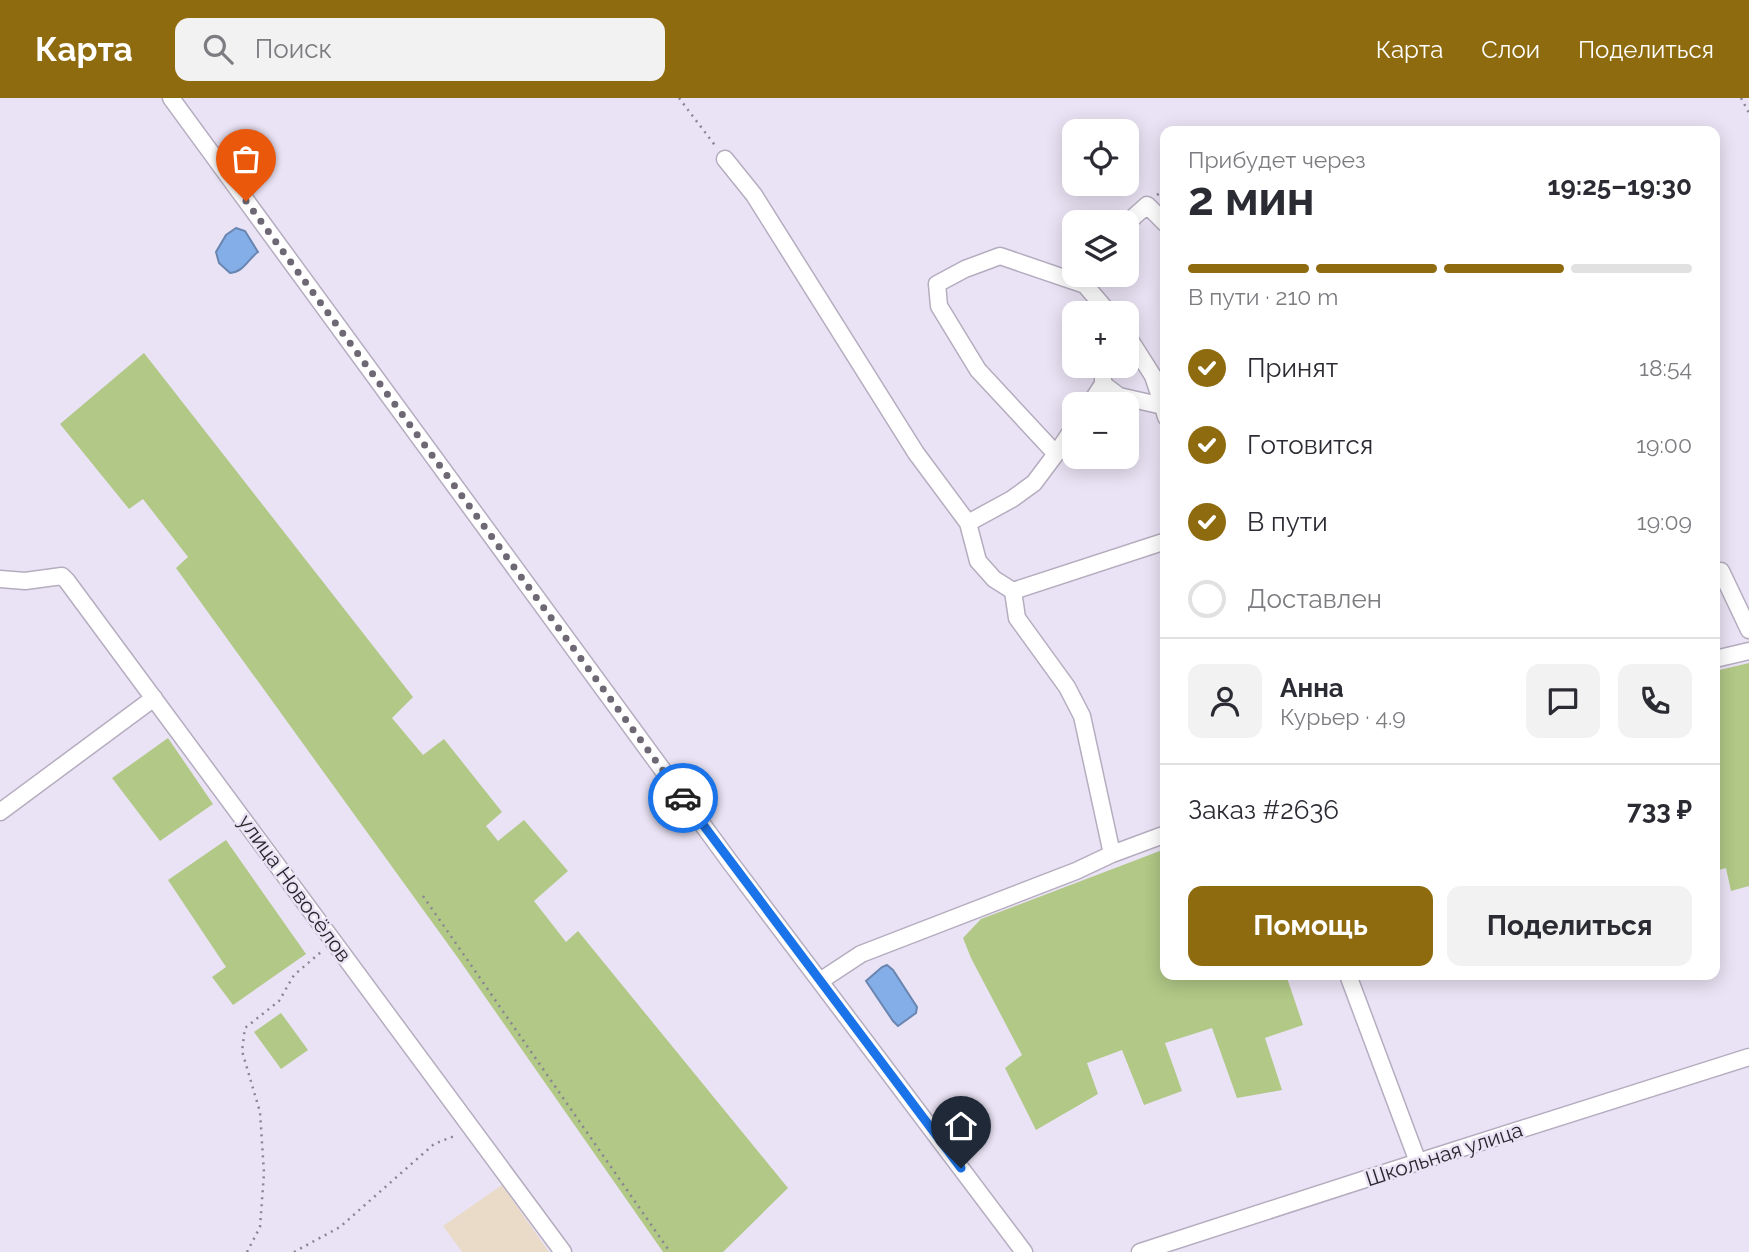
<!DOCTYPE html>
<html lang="ru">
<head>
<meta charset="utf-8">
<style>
  body { margin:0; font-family:Raleway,sans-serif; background:#f2f2f3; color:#2b2b33; height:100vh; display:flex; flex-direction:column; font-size:26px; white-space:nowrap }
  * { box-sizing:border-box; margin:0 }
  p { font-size:23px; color:#7c7c81 }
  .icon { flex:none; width:38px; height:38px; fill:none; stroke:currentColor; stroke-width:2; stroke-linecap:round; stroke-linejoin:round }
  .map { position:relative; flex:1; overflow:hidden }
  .side { position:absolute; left:1160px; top:28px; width:560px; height:854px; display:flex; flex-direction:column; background:#fff; border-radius:14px; box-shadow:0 4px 18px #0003 }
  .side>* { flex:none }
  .fabs { position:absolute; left:1062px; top:21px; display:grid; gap:14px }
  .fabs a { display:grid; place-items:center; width:77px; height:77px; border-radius:14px; background:#fff; box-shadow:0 4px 18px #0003; font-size:35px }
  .pin { position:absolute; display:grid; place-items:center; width:60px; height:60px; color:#fff; margin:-72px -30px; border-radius:50% 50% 50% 0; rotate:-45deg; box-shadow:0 0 7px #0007 }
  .pin .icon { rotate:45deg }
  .courier { position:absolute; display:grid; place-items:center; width:70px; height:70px; margin:-35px; border:5px solid #1a73e8; border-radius:50%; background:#fff; color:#222; box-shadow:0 2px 9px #0007 }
  .summary em { font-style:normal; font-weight:700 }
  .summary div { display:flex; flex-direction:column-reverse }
  .summary { display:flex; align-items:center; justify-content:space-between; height:119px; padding:0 28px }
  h1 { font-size:46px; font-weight:700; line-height:52px }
  .bar { display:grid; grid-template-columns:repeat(4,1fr); gap:10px 7px; align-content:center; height:84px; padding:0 28px }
  .bar i { height:9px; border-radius:5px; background:#e1e1e2 }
  .bar .on { background:#8f6b10 }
  .bar p { grid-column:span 4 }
  .line { display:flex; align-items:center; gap:18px; padding:0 28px; border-top:2px solid #e1e1e2 }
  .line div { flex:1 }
  .round { display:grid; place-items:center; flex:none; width:74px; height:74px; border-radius:14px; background:#f2f2f3 }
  ol { padding:0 28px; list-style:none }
  li { display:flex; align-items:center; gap:21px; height:77px }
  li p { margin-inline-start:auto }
  li .icon { padding:7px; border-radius:50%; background:#8f6b10; color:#fff; stroke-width:4 }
  li:last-child { color:#7c7c81 }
  li i { width:38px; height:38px; border:4px solid #e1e1e2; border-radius:50% }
  .action { display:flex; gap:14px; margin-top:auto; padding:14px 28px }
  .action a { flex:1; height:80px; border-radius:14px; background:#8f6b10; color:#fff; font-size:28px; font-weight:700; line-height:80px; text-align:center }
  .action a+a { background:#f2f2f3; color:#2b2b33 }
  header { display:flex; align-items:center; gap:42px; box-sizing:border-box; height:98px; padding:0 35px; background:#8f6b10; color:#fff }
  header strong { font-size:33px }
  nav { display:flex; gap:38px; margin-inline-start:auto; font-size:24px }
  .search { width:490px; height:63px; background:#f2f2f3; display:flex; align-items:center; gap:18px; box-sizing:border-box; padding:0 24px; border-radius:14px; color:#7c7c81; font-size:26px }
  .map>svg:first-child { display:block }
  .industrial { fill:#e9dbc8 }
  .green { fill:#b1c886 }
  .water { fill:#84aee8; stroke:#6985b0; stroke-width:2 }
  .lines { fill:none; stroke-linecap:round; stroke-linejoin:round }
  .minor-casing { stroke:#b5adbf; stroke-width:19 }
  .path { stroke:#8a8592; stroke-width:2.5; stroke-dasharray:2 5; stroke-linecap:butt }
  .minor { stroke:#fff; stroke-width:16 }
  .done { stroke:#6d6873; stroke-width:7; stroke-dasharray:0 12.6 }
  .route { stroke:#1a73e8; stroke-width:9 }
  .labels { text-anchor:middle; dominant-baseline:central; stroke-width:5; stroke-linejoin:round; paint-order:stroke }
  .street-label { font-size:21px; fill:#29262d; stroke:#eae3f5 }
</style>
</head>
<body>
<header>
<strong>Карта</strong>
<div class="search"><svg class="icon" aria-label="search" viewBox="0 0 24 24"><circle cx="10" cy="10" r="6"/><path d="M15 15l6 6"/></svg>Поиск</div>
<nav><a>Карта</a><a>Слои</a><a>Поделиться</a></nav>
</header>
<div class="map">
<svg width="1749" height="1154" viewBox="0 0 1749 1154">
  <rect width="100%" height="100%" fill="#eae3f5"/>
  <path class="industrial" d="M502,1087L549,1154H462L443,1128Z"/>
  <path class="green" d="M144,255L413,599L392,620L423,657L444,641L502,714L486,728L498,743L524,722L568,773L534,803L566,844L578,833L788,1090L723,1154H663L458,860L176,470L188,459L143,401L129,411L60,326Z
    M1749,565V788L1731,793L1726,770L1715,773V573Z
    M168,640L213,706L160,743L112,680Z
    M226,742L306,856L233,907L212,879L226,869L168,782Z
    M1165,751L1166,877H1286L1303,927L1265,940L1282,992L1237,1000L1212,930L1165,945L1182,993L1144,1007L1122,952L1087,965L1098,996L1036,1032L1005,970L1022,957L971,860L963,840L981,821Z
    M281,915L308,952L281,971L254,934Z"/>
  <path class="water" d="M236,130L245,133L258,154C248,161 244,174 230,175L219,165L216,154L226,137Z
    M887,867L893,872L917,909L916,915L898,928L893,923L866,883L882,869Z"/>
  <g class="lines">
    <g class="minor-casing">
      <path id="minor" d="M171,0L730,764L1024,1154
        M725,61L754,97L916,355L968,425L978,463L994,481L1013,493L1017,520L1067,589L1082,618L1112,756
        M1127,125L1147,107L1166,126
        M1085,187L1109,215
        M1127,237L1153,278L1163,308L1166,307
        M1098,295L1103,286V268
        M1090,306L1103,286L1119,298L1163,308L1166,319
        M1074,329L1056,356L978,272L939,208L937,186L965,171L1000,158L1085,187L1088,177
        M968,425L1012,401L1034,385L1061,349
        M1721,473L1749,532
        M0,481L25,483L62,478L67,483L563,1154
        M1013,493L1166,443
        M1715,561L1749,553
        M0,714L154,600
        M1348,877L1418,1064
        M820,883L861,856L1076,773L1112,756L1166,736
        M1140,1154L1418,1064L1749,959"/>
    </g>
    <path class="path" d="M679,0L717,50
      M1741,0L1749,15
      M1157,97L1166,91
      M423,798L670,1154
      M247,1154L260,1129L264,1075L260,1014L242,953L245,930L279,903L294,877L321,854
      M294,1154L340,1129L434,1046L457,1037"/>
    <use href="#minor" class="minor"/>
  </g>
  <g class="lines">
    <path class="done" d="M246,103L683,700"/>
    <path class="route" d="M683,700L961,1070"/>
  </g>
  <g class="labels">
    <g class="street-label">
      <text transform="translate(295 790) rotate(54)">улица Новосёлов</text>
      <text transform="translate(1444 1056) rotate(-18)">Школьная улица</text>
    </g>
  </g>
</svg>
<div class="fabs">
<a><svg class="icon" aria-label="locate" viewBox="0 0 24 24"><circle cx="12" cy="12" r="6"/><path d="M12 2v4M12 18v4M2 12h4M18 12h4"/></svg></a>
<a><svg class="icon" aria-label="layers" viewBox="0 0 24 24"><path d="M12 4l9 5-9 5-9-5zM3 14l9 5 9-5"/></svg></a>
<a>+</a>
<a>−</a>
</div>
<div class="pin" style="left:246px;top:103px;background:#ea580c"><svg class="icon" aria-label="bag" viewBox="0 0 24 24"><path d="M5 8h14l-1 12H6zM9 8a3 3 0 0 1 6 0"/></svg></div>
<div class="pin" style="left:961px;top:1070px;background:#1f2937"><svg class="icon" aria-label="home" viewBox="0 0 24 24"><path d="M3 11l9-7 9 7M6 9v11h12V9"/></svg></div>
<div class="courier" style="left:683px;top:700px"><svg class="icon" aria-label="car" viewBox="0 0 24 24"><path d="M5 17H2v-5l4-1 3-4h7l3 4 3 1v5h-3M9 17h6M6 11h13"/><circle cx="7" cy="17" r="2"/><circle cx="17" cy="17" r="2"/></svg></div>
<section class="side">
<div class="summary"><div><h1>2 мин</h1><p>Прибудет через</p></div><em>19:25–19:30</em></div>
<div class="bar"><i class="on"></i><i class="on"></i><i class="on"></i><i></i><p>В пути · 210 m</p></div>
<ol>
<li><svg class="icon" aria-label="check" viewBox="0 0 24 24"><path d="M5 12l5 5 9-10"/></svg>Принят<p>18:54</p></li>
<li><svg class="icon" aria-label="check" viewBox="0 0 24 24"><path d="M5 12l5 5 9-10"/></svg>Готовится<p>19:00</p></li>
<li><svg class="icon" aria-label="check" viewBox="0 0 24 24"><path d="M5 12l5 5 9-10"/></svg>В пути<p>19:09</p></li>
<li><i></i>Доставлен</li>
</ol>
<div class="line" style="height:126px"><a class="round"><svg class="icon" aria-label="person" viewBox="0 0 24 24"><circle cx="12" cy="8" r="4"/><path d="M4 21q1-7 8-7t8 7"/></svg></a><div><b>Анна</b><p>Курьер · 4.9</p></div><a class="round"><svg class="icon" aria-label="chat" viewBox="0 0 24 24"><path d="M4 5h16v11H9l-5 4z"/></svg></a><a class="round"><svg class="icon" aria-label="phone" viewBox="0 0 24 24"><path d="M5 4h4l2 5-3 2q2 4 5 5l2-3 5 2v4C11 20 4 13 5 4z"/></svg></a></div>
<div class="line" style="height:91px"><div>Заказ #2636</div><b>733 ₽</b></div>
<div class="action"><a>Помощь</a><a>Поделиться</a></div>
</section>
</div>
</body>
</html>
